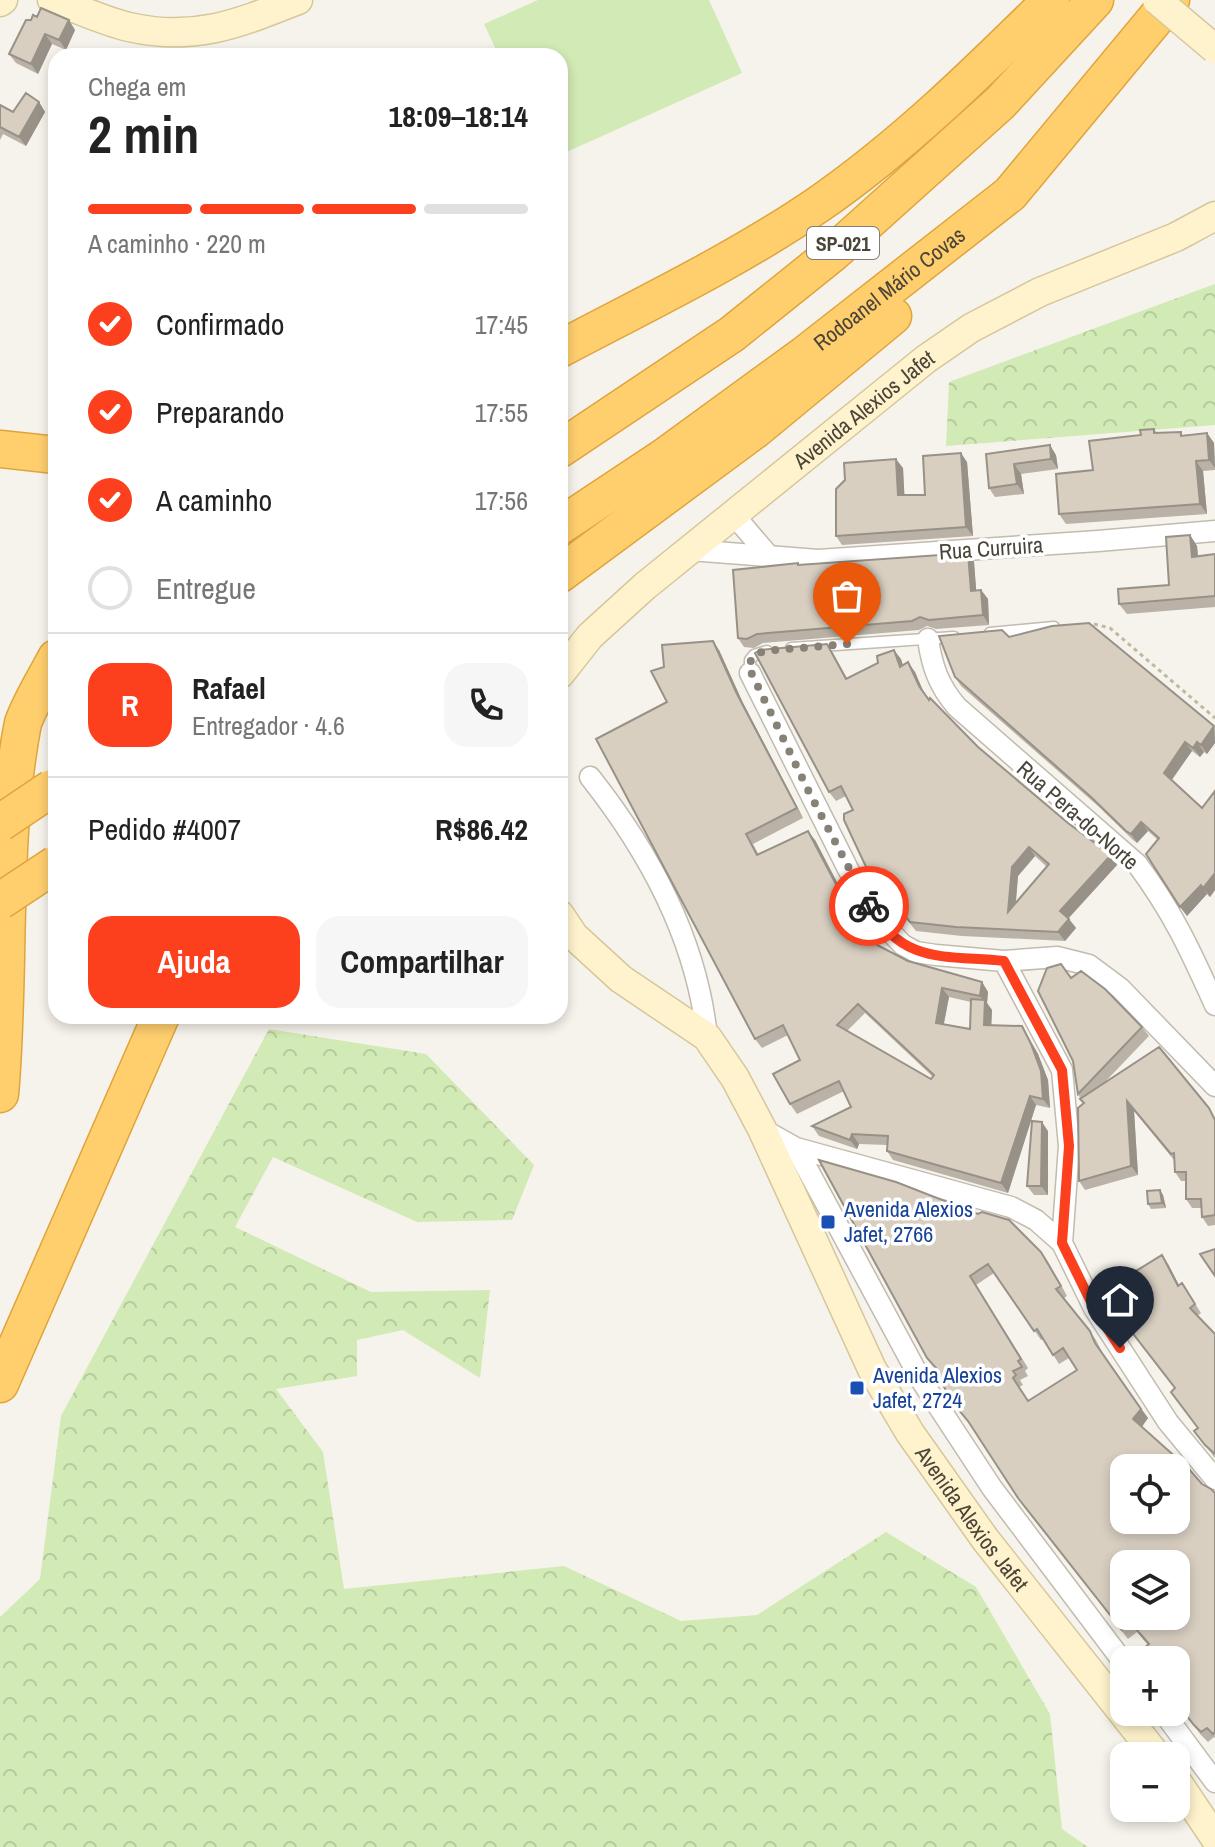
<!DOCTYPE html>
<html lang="pt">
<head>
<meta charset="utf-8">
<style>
  body { margin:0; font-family:"Archivo Narrow",sans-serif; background:#f6f6f6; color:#222; height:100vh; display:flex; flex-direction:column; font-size:30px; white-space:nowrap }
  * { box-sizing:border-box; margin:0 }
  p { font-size:26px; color:#767676 }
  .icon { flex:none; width:44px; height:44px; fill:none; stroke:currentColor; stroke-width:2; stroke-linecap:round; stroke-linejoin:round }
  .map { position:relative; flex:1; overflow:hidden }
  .panel { position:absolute; left:48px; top:48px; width:520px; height:976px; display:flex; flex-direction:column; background:#fff; border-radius:24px; box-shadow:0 4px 12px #0003 }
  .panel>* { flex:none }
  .controls { position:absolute; left:1110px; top:1454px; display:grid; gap:16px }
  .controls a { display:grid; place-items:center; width:80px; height:80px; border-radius:16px; background:#fff; box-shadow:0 4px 12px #0003; font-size:40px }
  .pin { position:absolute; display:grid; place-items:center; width:68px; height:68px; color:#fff; margin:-82px -34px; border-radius:50% 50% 50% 0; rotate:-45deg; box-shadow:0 0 8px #0007 }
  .pin .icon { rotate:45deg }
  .courier { position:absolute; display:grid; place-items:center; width:80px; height:80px; margin:-40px; border:6px solid #fc3f1d; border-radius:50%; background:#fff; color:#222; box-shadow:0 2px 10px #0007 }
  .overview em { font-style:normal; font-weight:800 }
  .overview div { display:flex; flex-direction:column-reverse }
  .overview { display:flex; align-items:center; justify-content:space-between; height:136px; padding:0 40px }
  h1 { font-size:52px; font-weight:800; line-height:60px }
  .bar { display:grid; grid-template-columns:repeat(4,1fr); gap:12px 8px; align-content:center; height:96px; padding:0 40px }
  .bar i { height:10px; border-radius:6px; background:#e0e0e0 }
  .bar .on { background:#fc3f1d }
  .bar p { grid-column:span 4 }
  .line { display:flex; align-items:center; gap:20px; padding:0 40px; border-top:2px solid #e0e0e0 }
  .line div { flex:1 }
  .round { display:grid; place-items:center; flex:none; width:84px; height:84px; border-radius:24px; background:#f6f6f6 }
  ol { padding:0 40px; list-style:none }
  li { display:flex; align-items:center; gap:24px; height:88px }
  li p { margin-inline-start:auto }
  li .icon { padding:8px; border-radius:50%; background:#fc3f1d; color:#fff; stroke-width:4 }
  li:last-child { color:#767676 }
  li i { width:44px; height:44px; border:4px solid #e0e0e0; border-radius:50% }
  .cta { display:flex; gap:16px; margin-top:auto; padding:16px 40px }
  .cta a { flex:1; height:92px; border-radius:24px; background:#fc3f1d; color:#fff; font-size:32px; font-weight:800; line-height:92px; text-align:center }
  .cta a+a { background:#f6f6f6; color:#222 }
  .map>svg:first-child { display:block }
  .forest { fill:url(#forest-crowns) }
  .pitch { fill:#d2eab5 }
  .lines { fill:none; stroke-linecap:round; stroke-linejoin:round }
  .service-casing { stroke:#c2bbae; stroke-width:13 }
  .minor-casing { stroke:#c2bbae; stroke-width:23 }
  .secondary-casing { stroke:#d6c79b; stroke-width:31 }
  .motorway-casing { stroke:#e0a43c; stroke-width:39 }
  .path { stroke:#c4b79f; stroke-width:3; stroke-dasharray:4 4; stroke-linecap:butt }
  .service { stroke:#fff; stroke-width:10 }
  .minor { stroke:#fff; stroke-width:20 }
  .secondary { stroke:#fff3cd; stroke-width:28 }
  .motorway { stroke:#ffcf6e; stroke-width:36 }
  .secondary-bridge-casing { stroke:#d6c79b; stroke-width:31; stroke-linecap:butt }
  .motorway-bridge-casing { stroke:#e0a43c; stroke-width:39; stroke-linecap:butt }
  .secondary-bridge { stroke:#fff3cd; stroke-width:28 }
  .motorway-bridge { stroke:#ffcf6e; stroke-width:36 }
  .wall { fill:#bab2a6; fill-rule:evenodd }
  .shaded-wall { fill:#979187 }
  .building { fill:#d8cfc1; stroke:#979187; stroke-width:2; fill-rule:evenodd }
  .done { stroke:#878178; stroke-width:8; stroke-dasharray:0 14.4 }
  .route { stroke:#fc3f1d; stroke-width:10 }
  .transit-dot { fill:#1a4fb4; stroke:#fff; stroke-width:3 }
  .labels { text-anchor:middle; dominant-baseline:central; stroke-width:7; stroke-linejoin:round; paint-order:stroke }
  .shield { fill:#fff; stroke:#817c74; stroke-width:2 }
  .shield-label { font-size:20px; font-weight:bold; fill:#4b4439 }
  .street-label { font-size:22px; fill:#4b4439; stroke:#fff }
  .transit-label { font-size:22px; fill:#164399; stroke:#fff; text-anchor:start }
</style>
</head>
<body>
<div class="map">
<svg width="1215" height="1847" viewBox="0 0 1215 1847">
  <defs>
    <pattern id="forest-crowns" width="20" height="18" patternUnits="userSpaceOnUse" patternTransform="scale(2)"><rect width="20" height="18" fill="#d2eab5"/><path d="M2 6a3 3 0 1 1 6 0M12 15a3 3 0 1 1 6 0" fill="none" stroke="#b6ca9c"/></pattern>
  </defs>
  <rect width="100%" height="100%" fill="#f6f3ec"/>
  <path class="forest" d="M1215,284V425L946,446L949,382Z
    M269,1029L426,1054L534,1165L512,1220L417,1222L273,1157L235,1227L371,1292L490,1290L480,1378L403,1330L357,1340V1376L276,1389L323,1452L344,1589L564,1566L681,1621L757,1615L886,1532L976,1587L1050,1714L1062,1829L1088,1847H0V1617L40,1579L61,1416Z"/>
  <path class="pitch" d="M538,0H709L742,73L560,155V56H499L484,24Z"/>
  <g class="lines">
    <g class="service-casing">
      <path id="service" d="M990,633L1054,627
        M791,648L954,637
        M750,673V660L754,655L767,651"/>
    </g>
    <g class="minor-casing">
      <path id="minor" d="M733,514L768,555
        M690,550L818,560L1098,541L1215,531
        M928,639C932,667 939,686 957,707L1137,864C1173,912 1191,952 1215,1005
        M750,673L848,869L873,914L903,945L916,952L936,955L1004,961L1057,957L1089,965L1120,988L1215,1086
        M590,777C650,853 697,940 707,1037
        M1004,961L1062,1070L1069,1146L1062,1243
        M762,1129L796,1148L921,1380L992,1488L1124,1663
        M796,1148L1011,1207L1036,1220L1062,1243L1094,1308L1120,1348L1168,1422L1215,1479
        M1163,1712L1215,1782"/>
    </g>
    <g class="secondary-casing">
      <g id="secondary">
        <path d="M52,0C77,8 103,21 129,27C194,42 237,24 298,0"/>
        <path d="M0,2L3,0"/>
        <path id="s1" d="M560,674L590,636L645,586L926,359L971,328L1040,292L1176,237L1215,216"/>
        <path id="s2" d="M560,915L574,936L621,979L707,1037L735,1078L762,1129L872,1369L910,1433L985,1539L1157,1756"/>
        <path d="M1176,1780L1215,1838"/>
      </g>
    </g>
    <g class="motorway-casing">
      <g id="motorway">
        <path d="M560,349C647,303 737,260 819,204C904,145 978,72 1051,0"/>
        <path d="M0,449L56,455"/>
        <path d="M560,449L732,334L833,253L1000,103L1095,0"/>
        <path id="s3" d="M560,526L664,457L804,355L1010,194L1171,0"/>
        <path d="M560,574L755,430L893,316"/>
        <path d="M0,1094C11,974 0,839 23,723C31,701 45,679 56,658"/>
        <path d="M0,1384L161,1016"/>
      </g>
    </g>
    <path class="path" d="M1094,624L1110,628L1215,718"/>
    <use href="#service" class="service"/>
    <use href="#minor" class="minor"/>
    <use href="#secondary" class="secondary"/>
    <use href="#motorway" class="motorway"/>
    <g class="secondary-bridge-casing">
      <path id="secondary-bridge" d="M1157,0L1215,49"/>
    </g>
    <g class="motorway-bridge-casing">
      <path id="motorway-bridge" d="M0,823L52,788
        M0,901L56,864"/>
    </g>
    <use href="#secondary-bridge" class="secondary-bridge"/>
    <use href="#motorway-bridge" class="motorway-bridge"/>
  </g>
  <path class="wall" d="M26,20L75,30L66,50L52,44L38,74L16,63L9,54Z
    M39,102L45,112L26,146L3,134L0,140V105L13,112Z
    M1154,429L1157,433L1183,435L1207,433L1214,443L1215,470L1203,471L1207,514L1066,524L1059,514L1141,435Z
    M986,454L1056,455L1058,469L1021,474L1024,494L995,497L989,488Z
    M967,462L973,536L842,545L836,536L903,468L904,495H925Z
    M1190,535L1197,546L1198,556L1215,554V607L1127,614L1119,604L1169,585Z
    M968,553L974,562L976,590H981L988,599L989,625L936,629L927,626L919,630L763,643L754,648L744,647L738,638L798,563L799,565Z
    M1009,637L1215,727V743L1207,754L1204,752L1200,757L1192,751L1172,780L1202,808L1215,791V890L1210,897L1207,894L1187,916L1158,840L1148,831L1137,843L1133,840L1098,806L961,686L955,677Z
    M719,650L743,703L803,818L753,844L759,855L815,840L854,914L877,945L908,961L982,982L988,992L987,1003L992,1010L991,1025L1022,1026L1038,1054L1048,1080L1050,1108L1036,1105L1008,1193L893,1160L887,1151V1145L859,1144L857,1149L819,1136L812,1126L851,1107L844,1091L797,1114L790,1104L800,1060L788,1035L762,1048L755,1039L667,702L664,667ZM949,997L971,1002L970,1029L944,1024ZM865,1013L933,1077L931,1079L847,1031Z
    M833,653L847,678L901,659L903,665L915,672L924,694L929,700L978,747L1068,823L1111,855L1117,865L1068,918L1076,928L1065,941L962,936L916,931L867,869L853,810L846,796L836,801L829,792ZM1035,856L1047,867L1016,903L1018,876Z
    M1071,978L1142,1027L1149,1036L1104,1083L1215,1118V1225L1208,1226L1202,1217L1201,1208H1192L1186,1199V1181H1181L1175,1172L1174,1160L1134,1111L1138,1175L1085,1190L1079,1181L1083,1104L1078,1094Z
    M1048,1131V1195H1034L1027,1186Z
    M819,1160L1041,1252L1067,1296L1064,1298L1096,1340L1102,1352L1148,1418L1142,1427L1202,1484L1215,1493V1738L1214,1737L1208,1742L1201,1735L1176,1703L1148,1645L1137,1632L1128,1639L1024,1507L972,1427L953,1403L935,1368L927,1358ZM994,1273L1041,1340L1043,1339L1059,1364L1069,1358L1077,1370L1028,1401L1019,1387L1023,1385L1020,1380L1028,1376L1025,1371L1028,1368L976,1285Z
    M1163,1195L1166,1208L1151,1209L1148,1204Z
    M1168,1264L1179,1285L1182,1283L1201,1313L1197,1316L1215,1334V1458L1194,1431L1198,1428L1175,1388Z"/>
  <path class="shaded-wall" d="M69,20L75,30L66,50L59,40Z
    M45,34L52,44L38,74L31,64Z
    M39,102L45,112L26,146L19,137Z
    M1207,433L1214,443L1215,468L1209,460Z
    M1050,445L1056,455L1058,469L1051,459Z
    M961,453L967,462L973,536L966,527Z
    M896,459L903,468L905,505L898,495Z
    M1196,461L1203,471L1207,514L1200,504Z
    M1014,464L1021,474L1024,494L1017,484Z
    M1190,535L1197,546L1199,567L1192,557Z
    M968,553L974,562L977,600L971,591Z
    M981,590L988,599L989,625L983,615Z
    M713,641L719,650L743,703L803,818L797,808L737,694Z
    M894,650L901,659L906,676L900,667Z
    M908,662L915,672L925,695L919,686Z
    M1214,726L1215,743L1207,754L1201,745Z
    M1185,742L1192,751L1170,782L1164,773Z
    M1197,742L1204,752L1200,757L1193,748Z
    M1141,822L1148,831L1137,843L1131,834Z
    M808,831L815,840L859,925L852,915Z
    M1029,847L1035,856L1018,876L1014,921L1008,912L1012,867Z
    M1111,855L1117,865L1067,920L1060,911Z
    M1215,873V890L1210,897L1203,888Z
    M1201,885L1207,894L1187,916L1180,907Z
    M1069,919L1076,928L1065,941L1058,932Z
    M982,982L988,992L987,1003L992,1010L991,1034L984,1025L985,1003L980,996Z
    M942,988L949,997L942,1032L936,1023Z
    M1022,1026L1038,1054L1048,1080L1050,1108L1043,1099Z
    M1030,1096L1036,1105L1008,1193L1001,1183Z
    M1127,1101L1134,1111L1138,1175L1131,1166Z
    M1042,1122L1048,1131V1195L1041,1186Z
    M852,1134L859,1144L857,1149L850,1140Z
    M1160,1190L1163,1195L1166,1208L1162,1203Z
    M1041,1252L1048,1262L1067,1296L1061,1286Z
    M1162,1255L1168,1264L1184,1295L1178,1286Z
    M1141,1409L1148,1418L1140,1429L1133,1419Z"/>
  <path class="building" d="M41,8L69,20L59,40L45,34L31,64L9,54L26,20H31L33,15L37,17Z
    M26,93L39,102L19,137L0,127V105L13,112Z
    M1154,429V433L1181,432V436L1207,433L1209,460L1196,461L1200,504L1059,514L1056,474L1093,470L1089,441L1141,435L1140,430Z
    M1050,445L1051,459L1014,464L1017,484L989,488L986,454Z
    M961,453L966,527L836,536V489L845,480L844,463L896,459L898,495H925L923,456Z
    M1190,535L1192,557L1215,554V596L1119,604L1118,589L1169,585L1166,537Z
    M968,553L971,591L981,590L983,615L929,620L920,617L912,621L757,634L747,639L738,638L733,570L798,563V565Z
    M1089,623L1214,726L1201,745L1197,742L1193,748L1185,742L1164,773L1202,808L1215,791V873L1203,888L1201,885L1180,907L1146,854L1159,838L1141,822L1131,834L1126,831L1091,797L955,677L939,636L1002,630L1009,637L1052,626Z
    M713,641L737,694L797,808L746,834L757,855L808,831L852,915L854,914L877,945L908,961L982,982L980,996L942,988L936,1023L970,1029L971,999L985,1000L984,1025L1022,1026L1031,1044L1041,1071L1043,1099L1030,1096L1001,1183L887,1151L888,1136L852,1134L850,1140L812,1126L851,1107L839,1081L790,1104L773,1074L800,1060L783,1025L755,1039L596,739L667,702L651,671L664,667L662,645ZM858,1004L934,1075L931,1079L837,1025Z
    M827,644L846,679L878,663L877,656L894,650L900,667L908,662L919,686L929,700L930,698L978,747L1068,823L1111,855L1060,911L1069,919L1058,932L956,927L910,922L867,869L844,820V814L853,810L841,786L829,792L755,653L760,650ZM1029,847L1049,864L1008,912L1012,867Z
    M1061,964L1071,978L1081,971L1105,989L1142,1027L1078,1094L1073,1061L1038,991L1047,968Z
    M1159,1047L1209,1108L1215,1120V1215L1202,1217L1201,1199H1186V1172H1175L1174,1153L1171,1154L1127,1101L1131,1166L1079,1181L1078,1108L1084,1103L1080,1099Z
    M1032,1121L1042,1122L1041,1186H1027Z
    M819,1160L896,1182L978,1214L982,1212L1009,1220L1041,1252L1061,1286L1056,1289L1090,1331L1095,1343L1141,1409L1133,1419L1189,1469L1202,1484L1211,1489L1215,1493V1732L1213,1734L1207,1728L1201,1732L1194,1725L1176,1702V1660H1143L1138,1653L1149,1644L1130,1622L1122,1630L1018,1498L968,1421L953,1403L934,1369L936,1368L927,1358ZM988,1264L1034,1331L1037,1329L1053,1355L1063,1348L1077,1370L1028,1401L1013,1378L1016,1375L1013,1371L1022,1367L1018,1361L1021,1359L970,1276ZM1124,1468H1176V1520H1124ZM1124,1564H1176V1616H1124Z
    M1160,1190L1162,1203L1148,1204L1147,1191Z
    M1215,1249V1276L1200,1254Z
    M1162,1255L1178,1286L1182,1283L1195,1304L1190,1308L1215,1334V1454L1205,1445L1194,1431L1198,1428L1171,1392L1175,1388L1107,1300L1116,1295L1110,1287Z"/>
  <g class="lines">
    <path class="done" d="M847,644L764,651L754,655L748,666L810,794L869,906"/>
    <path class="route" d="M869,906C903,965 945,955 1004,961L1062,1070L1069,1146L1062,1243L1094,1308L1120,1348"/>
  </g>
  <g class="transit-dot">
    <rect x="820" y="1214" width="16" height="16" rx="4"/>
    <rect x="849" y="1380" width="16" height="16" rx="4"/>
  </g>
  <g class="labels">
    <rect class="shield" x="807" y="227" width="72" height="32" rx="6"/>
    <g class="shield-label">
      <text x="843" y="243">SP-021</text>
    </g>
    <g class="street-label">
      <text stroke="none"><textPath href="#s3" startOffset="406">Rodoanel Mário Covas</textPath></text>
      <text stroke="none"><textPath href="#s1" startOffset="404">Avenida Alexios Jafet</textPath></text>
      <text transform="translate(991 548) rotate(-4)">Rua Curruira</text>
      <text transform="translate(1078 815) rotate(41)">Rua Pera-do-Norte</text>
      <text stroke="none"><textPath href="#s2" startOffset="744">Avenida Alexios Jafet</textPath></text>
    </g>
    <g class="transit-label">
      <text x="844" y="1209">Avenida Alexios<tspan x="844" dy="25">Jafet, 2766</tspan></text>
      <text x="873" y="1375">Avenida Alexios<tspan x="873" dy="25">Jafet, 2724</tspan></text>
    </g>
  </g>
</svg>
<div class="controls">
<a><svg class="icon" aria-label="locate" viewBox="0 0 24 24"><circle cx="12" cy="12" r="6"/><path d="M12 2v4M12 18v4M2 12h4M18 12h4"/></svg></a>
<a><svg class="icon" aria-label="layers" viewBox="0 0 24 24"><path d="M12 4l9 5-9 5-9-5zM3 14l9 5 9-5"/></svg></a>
<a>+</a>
<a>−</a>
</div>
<div class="pin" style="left:847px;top:644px;background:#ea580c"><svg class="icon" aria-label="bag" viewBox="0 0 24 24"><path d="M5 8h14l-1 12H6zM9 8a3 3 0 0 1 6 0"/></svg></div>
<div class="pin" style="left:1120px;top:1348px;background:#1f2937"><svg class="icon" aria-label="home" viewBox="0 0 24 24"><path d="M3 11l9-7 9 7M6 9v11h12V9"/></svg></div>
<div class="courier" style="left:869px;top:906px"><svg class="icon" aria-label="bike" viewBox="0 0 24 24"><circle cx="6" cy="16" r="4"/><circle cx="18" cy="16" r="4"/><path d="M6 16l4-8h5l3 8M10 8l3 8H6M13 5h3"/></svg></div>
<section class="panel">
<div class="overview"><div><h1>2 min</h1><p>Chega em</p></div><em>18:09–18:14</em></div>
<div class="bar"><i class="on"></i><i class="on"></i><i class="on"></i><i></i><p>A caminho · 220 m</p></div>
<ol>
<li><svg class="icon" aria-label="check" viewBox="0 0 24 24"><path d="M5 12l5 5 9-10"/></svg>Confirmado<p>17:45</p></li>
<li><svg class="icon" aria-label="check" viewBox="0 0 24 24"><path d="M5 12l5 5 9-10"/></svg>Preparando<p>17:55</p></li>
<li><svg class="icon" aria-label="check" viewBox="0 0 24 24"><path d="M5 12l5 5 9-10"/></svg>A caminho<p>17:56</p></li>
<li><i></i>Entregue</li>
</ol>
<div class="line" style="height:144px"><b class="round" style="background:#fc3f1d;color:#fff">R</b><div><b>Rafael</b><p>Entregador · 4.6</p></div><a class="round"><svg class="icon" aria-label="phone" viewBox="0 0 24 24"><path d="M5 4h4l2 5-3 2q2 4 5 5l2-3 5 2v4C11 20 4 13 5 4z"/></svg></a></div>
<div class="line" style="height:104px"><div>Pedido #4007</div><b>R$86.42</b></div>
<div class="cta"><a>Ajuda</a><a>Compartilhar</a></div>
</section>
</div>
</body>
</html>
